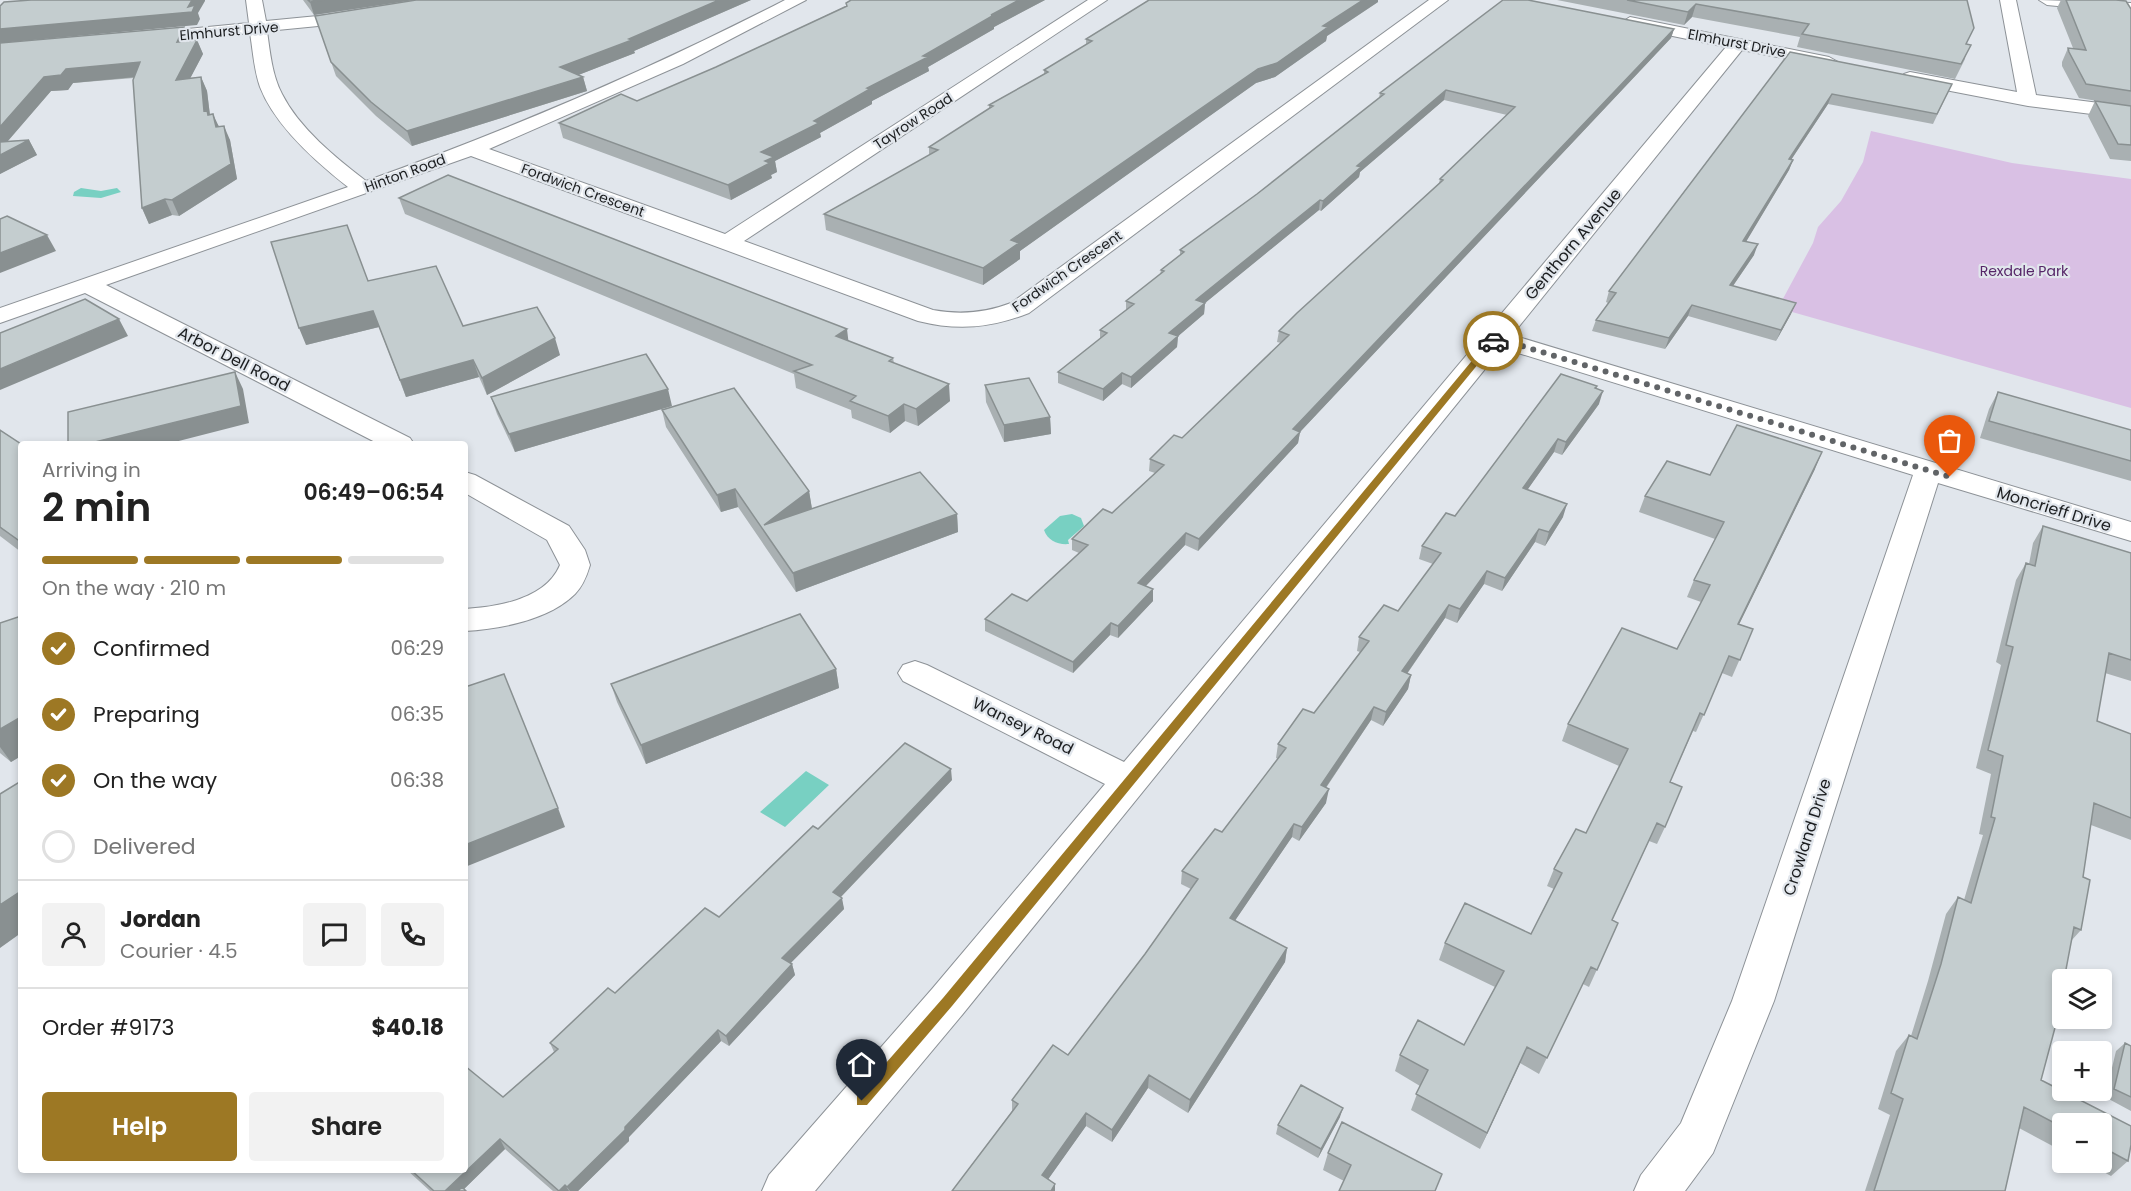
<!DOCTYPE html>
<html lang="en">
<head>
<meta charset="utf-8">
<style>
  body { margin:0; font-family:Poppins,sans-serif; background:#f2f2f2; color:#222; height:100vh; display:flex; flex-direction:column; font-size:22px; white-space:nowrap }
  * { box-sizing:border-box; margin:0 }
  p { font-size:20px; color:#767676 }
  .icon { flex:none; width:33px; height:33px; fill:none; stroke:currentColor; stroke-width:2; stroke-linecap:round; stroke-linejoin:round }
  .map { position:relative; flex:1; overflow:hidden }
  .details { position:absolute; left:18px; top:441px; width:450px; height:732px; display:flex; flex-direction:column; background:#fff; border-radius:6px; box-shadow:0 3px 9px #0003 }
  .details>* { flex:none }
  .controls { position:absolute; left:2052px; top:969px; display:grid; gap:12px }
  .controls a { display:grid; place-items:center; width:60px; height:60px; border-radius:6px; background:#fff; box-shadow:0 3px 9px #0003; font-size:30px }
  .pin { position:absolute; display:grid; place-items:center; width:51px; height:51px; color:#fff; margin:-62px -26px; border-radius:50% 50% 50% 0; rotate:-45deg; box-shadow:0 0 6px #0007 }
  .pin .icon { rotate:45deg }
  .courier { position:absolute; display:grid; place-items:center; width:60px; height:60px; margin:-30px; border:4px solid #9d7824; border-radius:50%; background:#fff; color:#222; box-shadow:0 2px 8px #0007 }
  .summary em { font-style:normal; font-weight:600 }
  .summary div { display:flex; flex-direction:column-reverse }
  .summary { display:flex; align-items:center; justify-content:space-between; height:102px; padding:0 24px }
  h1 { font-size:39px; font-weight:600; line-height:45px }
  .bar { display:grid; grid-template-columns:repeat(4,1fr); gap:9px 6px; align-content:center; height:72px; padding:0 24px }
  .bar i { height:8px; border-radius:4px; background:#e0e0e0 }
  .bar .current { background:#9d7824 }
  .bar p { grid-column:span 4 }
  .line { display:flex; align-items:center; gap:15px; padding:0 24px; border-top:2px solid #e0e0e0 }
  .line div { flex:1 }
  .round { display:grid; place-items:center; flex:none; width:63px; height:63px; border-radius:6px; background:#f2f2f2 }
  ol { padding:0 24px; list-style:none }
  li { display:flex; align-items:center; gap:18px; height:66px }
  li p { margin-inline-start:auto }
  li .icon { padding:6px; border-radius:50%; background:#9d7824; color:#fff; stroke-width:4 }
  li:last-child { color:#767676 }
  li i { width:33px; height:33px; border:3px solid #e0e0e0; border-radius:50% }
  .action { display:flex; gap:12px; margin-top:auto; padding:12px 24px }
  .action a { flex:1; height:69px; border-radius:6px; background:#9d7824; color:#fff; font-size:24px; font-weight:600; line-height:69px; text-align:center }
  .action a+a { background:#f2f2f2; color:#222 }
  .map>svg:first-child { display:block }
  .green { fill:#d9c0e4 }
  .water { fill:#78d0c2 }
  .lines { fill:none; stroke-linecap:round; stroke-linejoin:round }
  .minor-casing { stroke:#8d9297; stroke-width:2 }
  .minor { fill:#fff; fill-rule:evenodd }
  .wall { fill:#a9b0b2 }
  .shaded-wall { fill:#899091 }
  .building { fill:#c4cdcf; stroke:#899091; stroke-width:1.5 }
  .route { fill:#9d7824 }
  .done { stroke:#616467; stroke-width:6; stroke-dasharray:0 10.8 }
  .labels { text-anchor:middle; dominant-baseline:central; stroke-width:4.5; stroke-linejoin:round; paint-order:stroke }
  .far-street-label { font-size:14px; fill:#1c1e20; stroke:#e1e6ec }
  .far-park-label { font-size:14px; fill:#562668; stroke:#e1e6ec }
  .street-label { font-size:16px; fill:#1c1e20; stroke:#e1e6ec }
</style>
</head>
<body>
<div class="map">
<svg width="2131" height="1191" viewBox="0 0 2131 1191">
  <rect width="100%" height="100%" fill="#e1e6ec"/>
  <path class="green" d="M1871,131L2012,163L2131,179V408L1778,308L1813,243L1818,227L1841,201L1863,162Z"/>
  <path class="water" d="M81,188L101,191L117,188L121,192L101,198L73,196L74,192Z
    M1072,514L1081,518L1084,526L1068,540L1069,544C1058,545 1048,541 1044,530L1060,516Z
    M806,771L829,785L785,827L760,812Z"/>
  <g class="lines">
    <g class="minor-casing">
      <path id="minor" d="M246,0H262L266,21L359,12L367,17L359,22L267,31C270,52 272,75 282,94C299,128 336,158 366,181C509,130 649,70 785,0H806L683,64L489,149L725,234L1088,0H1107L744,241L933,310C961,315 985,313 1011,303L1429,0H1448L1029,313C991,328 958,331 918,321L471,156L106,285L410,438L414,444H379L85,293L0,323V308L348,187C316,162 275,126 260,87C254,70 253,51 250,33L146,43L137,38L146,33L249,23Z
        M2000,0H2016L2036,95L2131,107V119L2028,106L1904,82L1901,78L1904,74L1910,72L2017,92Z
        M2039,0L2131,3V13L2047,5Z
        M1630,17L1829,57L1838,62L1829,67L1742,50L1512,335L2131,522V541L1938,483L1774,1001L1713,1153L1685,1191H1634L1641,1175L1681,1123L1732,1001L1913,475L1502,348L962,1015L815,1191H762L769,1175L932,989L1105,784L903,681L898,673L903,665L915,661L927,665L1124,762L1726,47L1624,26L1622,22Z
        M465,472L475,475L569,526L585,550L590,565C587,575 583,586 575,594C549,620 500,629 465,631V609C498,607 546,599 560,565L547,540L465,493Z"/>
    </g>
    <use href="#minor" class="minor"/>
  </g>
  <path class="wall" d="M303,0H414L314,15Z
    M416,0H751L634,51L635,53L578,75L583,77L587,91L412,146L376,116L336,76L315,16Z
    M851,0H1045L994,27V29L928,67L929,71L872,101V104L820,133L821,137L775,161L777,172L771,175L772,178L731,200L563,138L559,123L637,101L716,67L846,6V3Z
    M1557,0H1967V44L1965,59L1955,79L1797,47L1800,37L1692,17L1684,25Z
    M2061,0H2116L2131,9V161L2110,159L2088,116L2095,101L2104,102L2079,98L2062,66V62L2068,48H2073L2057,8Z
    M1378,2L1327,36L1326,41L1275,77L1256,83L1020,251V259L983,285L826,230L824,214L929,155V147L989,109V105L1044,74V70L1086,45V39Z
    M184,27L190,41L197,40L203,54L190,78L201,77L207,91L210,115L230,140L237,179L179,216L172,215L149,224L142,208L134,78L73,83L68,90L51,91L8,141L29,140L37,155L0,174V43Z
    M1674,29L1671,38L1300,432L1298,443L1198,551L1185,545L1146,586L1153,589V601L1118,638L1110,635L1073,673L985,631V619L1027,601L1079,553L1072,550V539L1112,513L1155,473L1149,471L1150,459L1182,438L1281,343L1277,342L1279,331L1439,183L1440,179L1507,115L1444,100L1360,172L1359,177L1321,211L1319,210L1205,303L1204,314L1178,336L1177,347L1131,388L1122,384L1103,401L1058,383V372L1100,339V330L1126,310V301L1160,275L1161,270L1180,255V250L1257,194L1379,98L1380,93Z
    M1790,52L1952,84L1933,124L1828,104L1791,160H1793L1789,170L1746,241L1754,255L1733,286L1791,314L1776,341L1688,316L1665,349L1592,331L1596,320L1608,303L1606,302L1609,291Z
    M399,198L848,341L893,358L894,363L950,401L918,426L905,421L890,433L852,418L851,410L796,388L794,374L405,214Z
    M368,281L463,326L560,355L487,395L479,377L406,397L379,327L306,345Z
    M985,385L1050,417L1051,434L1004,442L986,402Z
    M1597,386V389L1599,404L1562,455L1554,452L1527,490L1563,517L1545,546L1535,542L1502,591L1484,584L1457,623L1445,618L1407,674L1411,675L1408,689L1383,726L1371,720L1326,788V803L1299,841L1292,837L1235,920L1287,948L1285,962L1188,1113L1148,1088L1112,1142L1086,1126L1048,1179L1055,1184V1191H952L1012,1111V1100L1068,1055L1145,954L1191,889L1181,884L1182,871L1222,832L1278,759L1276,758L1278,744L1314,713L1360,652L1357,651L1359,637L1398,611L1433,564L1419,559L1422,546Z
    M1998,392L2131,430V481L1980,438L1989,409Z
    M491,397L672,406L515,452L497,414Z
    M662,410L809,491L812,509L957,514L958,532L796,592L738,507L721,512L666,427Z
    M0,430L21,444V552L0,536Z
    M1815,469L1739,624L1753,629L1732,677L1722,673L1696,732L1693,731L1670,782L1665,827L1657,844L1649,841L1612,920L1618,923L1589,987L1583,984L1539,1074L1520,1063L1480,1149L1411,1110L1420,1086L1395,1071L1400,1055L1464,1045L1495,987L1439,960L1445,943L1531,934L1554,889L1547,886L1554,869L1586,833L1619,766L1562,741L1568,724L1677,649L1701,602L1687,597L1694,580L1715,539L1639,512L1645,496L1710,475Z
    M2043,526L2131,553V681L2105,673L2097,721L2131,734V840L2091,825L2083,877L2090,880L2081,930L2071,941L2064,980H2062V990L2056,1024L2041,1080L2131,1126V1145L2128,1161L2111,1176L2085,1162H2102V1124H2062V1151L2019,1128L2005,1191H1865L1890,1115L1878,1109L1896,1051L1909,1035L1911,1036L1928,981L1946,914L1958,897L1964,900L1983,835L1979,834L1991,774L1976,768L2001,665L1996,662L2016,580L2026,563L2029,564L2033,543Z
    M21,616V756L11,762L0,753V623Z
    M836,669L839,688L646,764L617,702L611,684Z
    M952,780L841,897L844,909L790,963L792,964L795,975L729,1046L721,1041L629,1137V1141L578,1191H553L505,1149L464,1189L466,1191H430L407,1170H465L503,1097L554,1052L550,1043L615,993L719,917L818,829Z
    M2125,1043L2131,1046V1111L2105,1097L2116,1051Z
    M1340,1117L1318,1158L1276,1134L1278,1125Z
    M1328,1153L1442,1174L1344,1181L1323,1170Z"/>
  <path class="shaded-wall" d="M192,0H205V1L198,13L200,19L197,25L0,43V29L188,7Z
    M324,0H414L314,15L310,2Z
    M719,0H751L634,51L635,53L563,81L560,67L629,39Z
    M1019,0H1045L994,27V29L928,67L929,71L872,101V104L820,133L821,137L775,161L777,172L771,175L772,178L731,200L728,185L761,152L814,121L867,88L991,15Z
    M1363,0H1378V2L1327,36L1326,41L1275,77L1256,83L1020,251V259L983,285V268L1011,240L1258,69Z
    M1696,4L1692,17L1684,25L1688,12Z
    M184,27L190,41L177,42Z
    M1674,29L1671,38L1300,432L1298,443L1198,551L1199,539L1293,429Z
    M197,40L203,54L182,94L176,80Z
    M140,62L146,76L73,83L68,90L51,91L0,150V127L44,77L66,69Z
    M201,77L207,91L210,116L204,111Z
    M583,77L587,91L412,146L407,131Z
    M1446,90L1444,100L1360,172L1359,177L1321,211L1323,201L1357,166Z
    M1832,94L1828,104L1785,169L1789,159Z
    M213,114L220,129L216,127Z
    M224,126L230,140L237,179L179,216L172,200Z
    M29,140L37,155L0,174V155Z
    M1793,160L1789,170L1740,252L1743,241Z
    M165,199L172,215L149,224L142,208Z
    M1320,200L1319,210L1205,303L1204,314L1169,344V333L1196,300Z
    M47,235L56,251L0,273V253Z
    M1758,244L1754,255L1726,296L1730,285Z
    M1796,303L1791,314L1776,341L1781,330Z
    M1692,305L1688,316L1665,349L1669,338Z
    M373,311L379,327L306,345L299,328Z
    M119,319L128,336L0,390V369Z
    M847,329L849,346L836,336Z
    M1178,336L1177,347L1131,388V377Z
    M555,338L560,355L487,395L482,378Z
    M473,360L479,377L406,397L400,380Z
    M235,372L243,389L249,423L167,444H87Z
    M1122,373V384L1103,401V389Z
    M949,384L950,401L918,426L916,409Z
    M668,389L672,406L515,452L509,434Z
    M1603,391L1599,404L1562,455L1566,442Z
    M904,404L905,421L890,433L888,416Z
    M1050,417L1051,434L1004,442V425Z
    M1558,439L1554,452L1519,502L1523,488Z
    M1822,452L1815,469L1731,641L1738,624Z
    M735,489L738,507L721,512L717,495Z
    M809,491L812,509L764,525Z
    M1567,504L1563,517L1545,546L1549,532Z
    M957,514L958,532L796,592L793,573Z
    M1539,529L1535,542L1502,591L1505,578Z
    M1186,533L1185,545L1138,594V583Z
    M1487,571L1484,584L1457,623L1460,609Z
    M1153,589V601L1118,638V626Z
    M1449,605L1445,618L1399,685L1402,671Z
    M1111,623L1110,635L1073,673V662Z
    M836,669L839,688L646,764L641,745Z
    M1411,675L1408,689L1383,726L1386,712Z
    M1374,707L1371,720L1318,799L1321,785Z
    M21,717V756L11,762L0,747V729Z
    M951,769L952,780L835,903L833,892Z
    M1329,789L1326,803L1299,841L1302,827Z
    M558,808L565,827L465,867V845Z
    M1294,824L1292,837L1228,931L1230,918Z
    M21,891V933L0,948V905Z
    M842,898L844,909L785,969L782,958Z
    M1287,948L1285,962L1188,1113L1190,1100Z
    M792,964L795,975L729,1046L726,1036Z
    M718,1030L721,1041L629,1137V1141L578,1191H570L567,1187Z
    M1527,1047L1520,1063L1480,1149L1487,1133Z
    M1149,1075L1148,1088L1112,1142V1130Z
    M1343,1108L1340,1117L1318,1158L1321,1149Z
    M1086,1113V1126L1042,1188V1175Z
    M500,1139L505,1149L462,1191H445Z
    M1055,1184V1191H1051Z
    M565,1185L569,1191H559Z"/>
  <path class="building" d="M31,0H192L188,7L195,5L192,12L0,29V6L4,2Z
    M308,0H324L310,2Z
    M416,0H719L629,39L632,40L560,67L583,77L407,131L371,102L331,62L315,16Z
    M851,0H1019L991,15H994L923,56L928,57L867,88L870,89L814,121L819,123L761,152L774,157L765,161L770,163L728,185L559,123L621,94L637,101L716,67L847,6L846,3Z
    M1149,0H1363L1323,26L1328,27L1277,63L1258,69L1011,240L1019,243L983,268L824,214L938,150L929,147L993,106L989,105L1048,72L1044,70L1092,41L1086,39Z
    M1503,0H1528L1674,29L1293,429L1300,432L1199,539L1186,533L1138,583L1153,589L1118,626L1111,623L1073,662L985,619L1012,594L1027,601L1088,545L1072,539L1103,509L1112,513L1164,465L1150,459L1174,435L1182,438L1289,335L1279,331L1297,313L1443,180L1440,179L1515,107L1446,90L1357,166L1361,167L1323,201L1320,200L1196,300L1205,303L1169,333L1178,336L1131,377L1122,373L1103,389L1058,372L1107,333L1100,330L1134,304L1126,301L1164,271L1161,270L1184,252L1180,250L1257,194L1384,94L1380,93Z
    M1627,0H1967L1974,28L1966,44L1971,45L1961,64L1802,34L1809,24L1696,4L1688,12Z
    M2066,0H2116L2126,1L2131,9V91L2086,84L2069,52L2068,48L2086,50Z
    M184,27L177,42L197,40L176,80L201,77L204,111L207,110L208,115L213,114L216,127L224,126L231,164L172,200L165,199L142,208L133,80L140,62L66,69L61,75L44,77L0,127V43Z
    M1790,52L1952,84L1937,114L1832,94L1789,159L1793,160L1743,241L1758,244L1730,285L1796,303L1781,330L1692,305L1669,338L1596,320L1616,293L1609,291Z
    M2095,101L2131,106V145L2118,144Z
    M29,140L0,155V142Z
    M448,175L847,329L836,336L893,358L889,361L949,384L916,409L904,404L888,416L850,401L856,396L794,371L812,365L399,198Z
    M7,216L47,235L0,253V219Z
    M347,225L368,281L436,266L463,326L537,307L555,338L482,378L473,360L400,380L373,311L299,328L271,242Z
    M85,299L119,319L0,369V333Z
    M646,354L668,389L509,434L491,397Z
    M235,372L241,406L87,444H68V412Z
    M1561,374L1597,386L1595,388L1603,391L1566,442L1558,439L1523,488L1567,504L1549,532L1539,529L1505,578L1487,571L1460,609L1449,605L1402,671L1411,675L1386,712L1374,707L1321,785L1329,789L1302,827L1294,824L1230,918L1287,948L1190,1100L1149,1075L1112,1130L1086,1113L1042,1175L1055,1184L1051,1191H952L1018,1104L1012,1100L1053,1045L1068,1055L1145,954L1198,879L1182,871L1215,829L1222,832L1286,748L1278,744L1303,709L1314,713L1369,641L1359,637L1384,605L1398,611L1441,553L1422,546L1446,513L1455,516Z
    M1029,378L1050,417L1004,425L985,385Z
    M734,388L809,491L764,525L920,472L957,514L793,573L735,489L717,495L662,410Z
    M1998,392L2131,430V461L1989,421Z
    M1737,425L1822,452L1738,624L1753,629L1740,660L1729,656L1704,715L1700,713L1670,782L1682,787L1665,827L1657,823L1612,920L1618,923L1597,970L1591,967L1547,1058L1527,1047L1487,1133L1416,1094L1428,1070L1400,1055L1418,1020L1464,1045L1504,971L1445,943L1465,903L1531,934L1562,873L1554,869L1576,829L1586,833L1628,749L1568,724L1622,628L1677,649L1710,585L1694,580L1724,522L1645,496L1667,461L1710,475Z
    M0,430L21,444V542L0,527Z
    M2043,526L2131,553V660L2109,653L2097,721L2131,734V818L2094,803L2083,877L2090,880L2081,930L2074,927L2064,980H2062V990L2056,1024L2041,1080L2131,1126V1145L2128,1161L2102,1147V1124H2062V1127L2024,1107L2005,1191H1874L1903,1099L1891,1093L1909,1035L1917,1039L1941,964L1958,897L1971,903L1995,818L1991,817L2003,756L1988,750L2013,647L2006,645L2018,595L2026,563L2035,566Z
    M800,614L836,669L641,745L611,684Z
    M21,616V717L0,729V623Z
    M504,674L558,808L465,845V687Z
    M905,743L951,769L833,892L842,898L782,958L792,964L726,1036L718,1030L625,1127V1130L567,1187L565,1185L559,1191L500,1139L445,1191H434L411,1170H465V1066L503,1097L558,1049L550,1043L608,988L615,993L705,908L719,917L813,826L818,829Z
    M21,781V891L0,905V794Z
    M2125,1043L2131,1046V1097L2114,1089Z
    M1301,1085L1343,1108L1321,1149L1278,1125Z
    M1342,1122L1442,1174L1435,1191H1339L1351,1165L1328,1153Z
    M462,1187L466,1191H458Z"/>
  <path class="route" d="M1490,339L1497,341L952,1006L867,1105H857V1096L943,998Z"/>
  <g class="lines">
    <path class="done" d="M1493,341L1496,338L1950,477"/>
  </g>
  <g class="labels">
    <g class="far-street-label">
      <text transform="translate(229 31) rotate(-5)">Elmhurst Drive</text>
      <text transform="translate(1737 43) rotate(11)">Elmhurst Drive</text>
      <text transform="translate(913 121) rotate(-33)">Tayrow Road</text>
      <text transform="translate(405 173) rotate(-20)">Hinton Road</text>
      <text transform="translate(583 190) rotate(20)">Fordwich Crescent</text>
      <text transform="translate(1067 271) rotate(-35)">Fordwich Crescent</text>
    </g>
    <g class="far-park-label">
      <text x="2024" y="271">Rexdale Park</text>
    </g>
    <g class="street-label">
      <text transform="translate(1573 244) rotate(-50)">Genthorn Avenue</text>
      <text transform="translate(234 359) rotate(27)">Arbor Dell Road</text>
      <text transform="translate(2054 509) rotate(17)">Moncrieff Drive</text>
      <text transform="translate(1023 726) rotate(26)">Wansey Road</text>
      <text transform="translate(1807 837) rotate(-72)">Crowland Drive</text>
    </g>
  </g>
</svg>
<div class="controls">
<a><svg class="icon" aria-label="layers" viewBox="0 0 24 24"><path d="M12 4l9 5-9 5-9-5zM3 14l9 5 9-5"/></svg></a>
<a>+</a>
<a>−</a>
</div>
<div class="pin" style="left:1950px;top:477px;background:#ea580c"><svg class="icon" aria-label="bag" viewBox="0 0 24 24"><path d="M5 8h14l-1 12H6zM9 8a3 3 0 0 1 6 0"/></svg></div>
<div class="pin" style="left:862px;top:1101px;background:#1f2937"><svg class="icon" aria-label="home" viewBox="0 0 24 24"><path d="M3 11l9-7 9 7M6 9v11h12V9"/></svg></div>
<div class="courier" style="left:1493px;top:341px"><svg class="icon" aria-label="car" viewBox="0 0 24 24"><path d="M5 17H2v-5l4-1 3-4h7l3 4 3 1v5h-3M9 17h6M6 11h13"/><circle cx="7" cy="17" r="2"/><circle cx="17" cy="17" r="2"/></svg></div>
<section class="details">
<div class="summary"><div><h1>2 min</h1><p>Arriving in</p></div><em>06:49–06:54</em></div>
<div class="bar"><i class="current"></i><i class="current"></i><i class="current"></i><i></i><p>On the way · 210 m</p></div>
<ol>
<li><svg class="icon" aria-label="check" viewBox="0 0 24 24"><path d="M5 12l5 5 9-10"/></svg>Confirmed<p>06:29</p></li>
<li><svg class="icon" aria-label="check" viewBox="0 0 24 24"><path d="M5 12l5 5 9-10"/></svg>Preparing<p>06:35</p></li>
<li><svg class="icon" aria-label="check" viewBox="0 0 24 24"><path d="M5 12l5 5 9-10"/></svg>On the way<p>06:38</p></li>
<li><i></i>Delivered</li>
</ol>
<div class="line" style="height:108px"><a class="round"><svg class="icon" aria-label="person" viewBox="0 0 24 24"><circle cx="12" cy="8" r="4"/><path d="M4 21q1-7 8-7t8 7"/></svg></a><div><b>Jordan</b><p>Courier · 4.5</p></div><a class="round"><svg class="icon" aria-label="chat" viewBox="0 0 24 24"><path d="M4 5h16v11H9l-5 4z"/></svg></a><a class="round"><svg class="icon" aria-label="phone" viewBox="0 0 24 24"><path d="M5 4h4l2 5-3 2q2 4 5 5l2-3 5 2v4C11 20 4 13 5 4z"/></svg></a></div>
<div class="line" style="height:78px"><div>Order #9173</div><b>$40.18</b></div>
<div class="action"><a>Help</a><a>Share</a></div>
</section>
</div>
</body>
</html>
